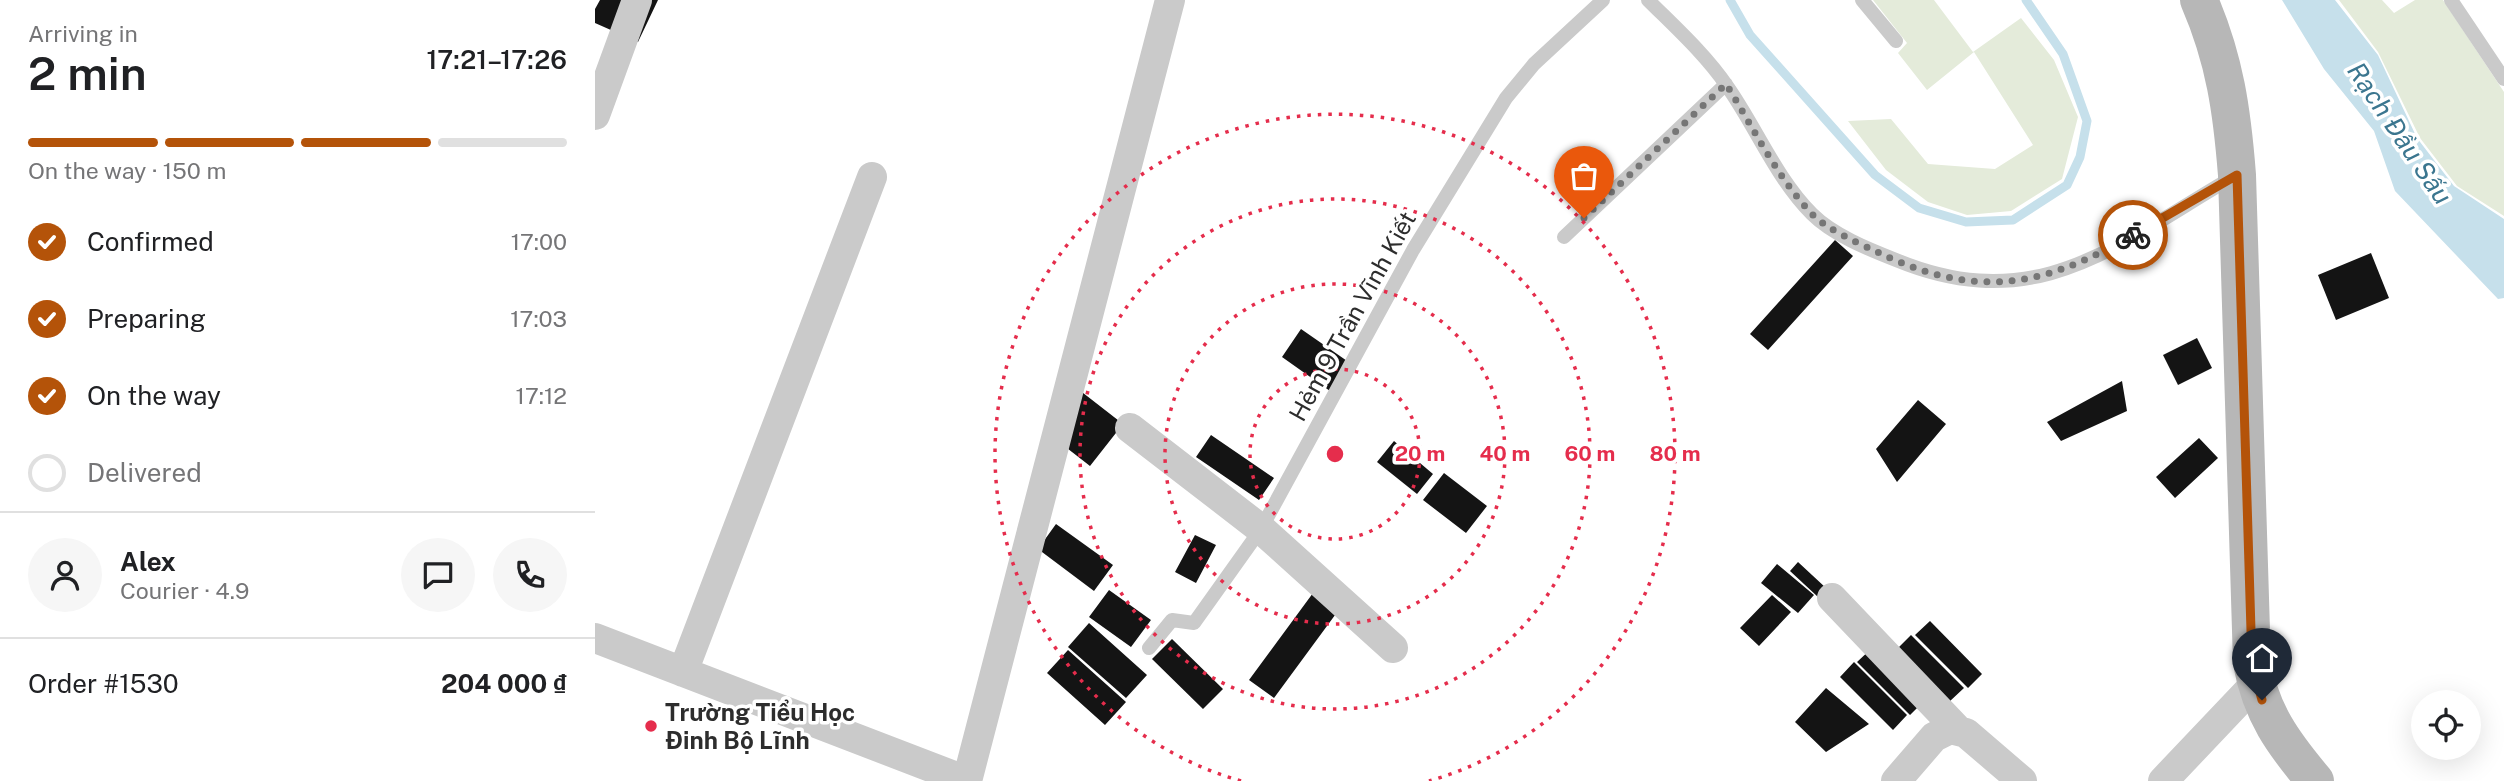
<!DOCTYPE html>
<html lang="en">
<head>
<meta charset="utf-8">
<style>
  body { margin:0; font-family:"Public Sans",sans-serif; background:#f6f6f6; color:#202124; height:100vh; display:flex; flex-direction:column; font-size:26px; white-space:nowrap }
  * { box-sizing:border-box; margin:0 }
  p { font-size:23px; color:#757577 }
  .icon { flex:none; width:38px; height:38px; fill:none; stroke:currentColor; stroke-width:2; stroke-linecap:round; stroke-linejoin:round }
  .map { position:relative; flex:1; overflow:hidden }
  .panel { display:flex; flex-direction:column; background:#fff; width:595px }
  .panel>* { flex:none }
  .controls { position:absolute; left:1816px; top:690px; display:grid; gap:14px }
  .controls a { display:grid; place-items:center; width:70px; height:70px; border-radius:50%; background:#fff; box-shadow:0 7px 28px #0002; font-size:35px }
  .pin { position:absolute; display:grid; place-items:center; width:60px; height:60px; color:#fff; margin:-72px -30px; border-radius:50% 50% 50% 0; rotate:-45deg; box-shadow:0 0 7px #0007 }
  .pin .icon { rotate:45deg }
  .courier { position:absolute; display:grid; place-items:center; width:70px; height:70px; margin:-35px; border:5px solid #b45309; border-radius:50%; background:#fff; color:#222; box-shadow:0 2px 9px #0007 }
  .head em { font-style:normal; font-weight:600 }
  .head div { display:flex; flex-direction:column-reverse }
  .head { display:flex; align-items:center; justify-content:space-between; height:119px; padding:0 28px }
  h1 { font-size:46px; font-weight:600; line-height:52px }
  .bar { display:grid; grid-template-columns:repeat(4,1fr); gap:10px 7px; align-content:center; height:84px; padding:0 28px }
  .bar i { height:9px; border-radius:5px; background:#e0e0e0 }
  .bar .active { background:#b45309 }
  .bar p { grid-column:span 4 }
  .line { display:flex; align-items:center; gap:18px; padding:0 28px; border-top:2px solid #e0e0e0 }
  .line div { flex:1 }
  .round { display:grid; place-items:center; flex:none; width:74px; height:74px; border-radius:37px; background:#f6f6f6 }
  ol { padding:0 28px; list-style:none }
  li { display:flex; align-items:center; gap:21px; height:77px }
  li p { margin-inline-start:auto }
  li .icon { padding:7px; border-radius:50%; background:#b45309; color:#fff; stroke-width:4 }
  li:last-child { color:#757577 }
  li i { width:38px; height:38px; border:4px solid #e0e0e0; border-radius:50% }
  main { display:flex; flex:1; min-height:0 }
  .map>svg:first-child { display:block }
  .green { fill:#e4ebda }
  .water { fill:#c6e0eb }
  .lines { fill:none; stroke-linecap:round; stroke-linejoin:round }
  .stream { stroke:#c6e0eb; stroke-width:9 }
  .building { fill:#141414 }
  .lane { stroke:#cacaca; stroke-width:14 }
  .street { stroke:#cacaca; stroke-width:30 }
  .secondary { stroke:#b7b7b7; stroke-width:38 }
  .done { stroke:#767676; stroke-width:7; stroke-dasharray:0 12.6 }
  .route { stroke:#b45309; stroke-width:9 }
  .ring { fill:none; stroke:#e52d4c; stroke-width:3.5; stroke-dasharray:3.5 7 }
  .poi-dot { fill:#e52d4c; stroke:#fff; stroke-width:2.5 }
  .labels { text-anchor:middle; dominant-baseline:central; stroke-width:7; stroke-linejoin:round; paint-order:stroke }
  .street-label { font-size:24px; fill:#2d2d2d; stroke:#fff }
  .poi-label { font-size:24px; font-weight:bold; fill:#2d2d2d; stroke:#fff; text-anchor:start }
  .water-label { font-size:26px; font-style:italic; fill:#3b768f; stroke:#fff }
  .centre { fill:#e52d4c; stroke:#fff; stroke-width:3.5 }
  .ring-label { font-size:21px; text-anchor:middle; font-weight:bold; fill:#e52d4c; stroke:#fff; stroke-width:7; stroke-linejoin:round; paint-order:stroke }
</style>
</head>
<body>
<main>
<section class="panel">
<div class="head"><div><h1>2 min</h1><p>Arriving in</p></div><em>17:21–17:26</em></div>
<div class="bar"><i class="active"></i><i class="active"></i><i class="active"></i><i></i><p>On the way · 150 m</p></div>
<ol>
<li><svg class="icon" aria-label="check" viewBox="0 0 24 24"><path d="M5 12l5 5 9-10"/></svg>Confirmed<p>17:00</p></li>
<li><svg class="icon" aria-label="check" viewBox="0 0 24 24"><path d="M5 12l5 5 9-10"/></svg>Preparing<p>17:03</p></li>
<li><svg class="icon" aria-label="check" viewBox="0 0 24 24"><path d="M5 12l5 5 9-10"/></svg>On the way<p>17:12</p></li>
<li><i></i>Delivered</li>
</ol>
<div class="line" style="height:126px"><a class="round"><svg class="icon" aria-label="person" viewBox="0 0 24 24"><circle cx="12" cy="8" r="4"/><path d="M4 21q1-7 8-7t8 7"/></svg></a><div><b>Alex</b><p>Courier · 4.9</p></div><a class="round"><svg class="icon" aria-label="chat" viewBox="0 0 24 24"><path d="M4 5h16v11H9l-5 4z"/></svg></a><a class="round"><svg class="icon" aria-label="phone" viewBox="0 0 24 24"><path d="M5 4h4l2 5-3 2q2 4 5 5l2-3 5 2v4C11 20 4 13 5 4z"/></svg></a></div>
<div class="line" style="height:91px"><div>Order #1530</div><b>204 000 ₫</b></div>
</section>
<div class="map">
<svg width="1909" height="781" viewBox="0 0 1909 781">
  <rect width="100%" height="100%" fill="#fff"/>
  <path class="green" d="M1278,0H1339L1378,52L1426,18L1459,60L1483,117L1467,179L1416,211L1372,215L1333,202L1291,170L1253,121L1296,119L1333,164L1400,169L1438,145L1379,52L1332,90L1303,53L1312,43Z
    M1744,0H1787L1799,13L1820,0H1848L1909,92V216L1862,186L1825,138L1783,52Z"/>
  <path class="water" d="M1687,0H1740L1783,55L1822,138L1859,186L1909,219V298L1903,299L1800,191L1779,131L1729,69Z"/>
  <g class="lines">
    <path class="stream" d="M1135,0L1155,35L1280,175L1324,208L1371,222L1418,220L1472,185L1485,157L1492,121L1468,54L1431,0"/>
  </g>
  <path class="building" d="M5,0H63L43,42L0,23V9Z
    M1240,240L1258,256L1173,350L1155,334Z
    M1776,253L1794,298L1741,320L1723,275Z
    M706,329L755,363L735,391L687,357Z
    M1602,338L1617,368L1583,385L1568,355Z
    M1527,381L1532,411L1466,441L1452,422Z
    M483,389L528,424L495,466L450,431Z
    M1323,400L1351,424L1302,482L1281,449Z
    M616,435L679,478L664,500L601,457Z
    M1604,438L1623,458L1580,498L1561,477Z
    M799,441L838,474L822,494L782,462Z
    M849,473L892,506L871,533L828,500Z
    M461,524L518,565L499,591L443,549Z
    M600,535L621,545L601,583L580,572Z
    M1203,562L1231,588L1223,597L1195,571Z
    M1182,564L1219,595L1203,613L1166,583Z
    M514,590L556,620L536,647L494,617Z
    M718,593L743,611L679,698L654,680Z
    M1177,595L1196,612L1164,646L1145,628Z
    M1335,621L1387,674L1373,688L1320,635Z
    M494,623L552,675L531,698L473,647Z
    M1316,635L1369,688L1354,702L1302,649Z
    M577,639L628,689L608,709L557,659Z
    M1277,648L1329,701L1315,715L1262,662Z
    M473,650L531,702L510,725L452,673Z
    M1259,662L1312,715L1298,730L1245,677Z
    M1231,688L1274,724L1231,752L1200,722Z"/>
  <g class="lines">
    <path class="lane" d="M1053,0C1080,27 1110,54 1132,86C1161,127 1181,178 1217,214C1238,235 1273,249 1301,260C1442,318 1521,245 1638,177
      M1267,0L1301,41
      M1856,0L1909,79
      M969,237L1131,84
      M554,648L577,620L599,623L666,529L818,250L911,98L939,64L1008,0"/>
    <path class="street" d="M0,115L42,0
      M535,428L666,529L798,648
      M1237,598L1363,730
      M0,638L372,781
      M88,672L277,177
      M372,781L575,0
      M1301,781L1339,737L1355,729L1371,733L1427,781
      M1568,781L1661,683"/>
    <path class="secondary" d="M1604,0C1630,60 1637,111 1642,175L1657,663C1666,713 1688,743 1720,781"/>
  </g>
  <g class="lines">
    <path class="done" d="M989,218L1131,84C1158,127 1182,177 1217,214C1232,229 1257,240 1276,249C1376,299 1444,290 1538,235"/>
    <path class="route" d="M1538,235L1642,175L1657,663L1667,700"/>
  </g>
  <g class="ring">
    <circle cx="740" cy="454" r="85"/>
    <circle cx="740" cy="454" r="170"/>
    <circle cx="740" cy="454" r="255"/>
    <path d="M646 781A340 340 0 1 1 834 781"/>
  </g>
  <circle class="poi-dot" cx="56" cy="726" r="7"/>
  <g class="labels">
    <g class="street-label">
      <text transform="translate(757 316) rotate(-61)">Hẻm 9 Trần Vĩnh Kiết</text>
    </g>
    <g class="poi-label">
      <text x="70" y="712">Trường Tiểu Học<tspan x="70" dy="28">Đinh Bộ Lĩnh</tspan></text>
    </g>
    <g class="water-label">
      <text transform="translate(1805 133) rotate(56)">Rạch Đầu Sấu</text>
    </g>
  </g>
  <circle cx="740" cy="454" r="10" class="centre"/>
  <g class="ring-label">
    <text x="825" y="461">20 m</text>
    <text x="910" y="461">40 m</text>
    <text x="995" y="461">60 m</text>
    <text x="1080" y="461">80 m</text>
  </g>
</svg>
<div class="controls">
<a><svg class="icon" aria-label="locate" viewBox="0 0 24 24"><circle cx="12" cy="12" r="6"/><path d="M12 2v4M12 18v4M2 12h4M18 12h4"/></svg></a>
</div>
<div class="pin" style="left:989px;top:218px;background:#ea580c"><svg class="icon" aria-label="bag" viewBox="0 0 24 24"><path d="M5 8h14l-1 12H6zM9 8a3 3 0 0 1 6 0"/></svg></div>
<div class="pin" style="left:1667px;top:700px;background:#1f2937"><svg class="icon" aria-label="home" viewBox="0 0 24 24"><path d="M3 11l9-7 9 7M6 9v11h12V9"/></svg></div>
<div class="courier" style="left:1538px;top:235px"><svg class="icon" aria-label="bike" viewBox="0 0 24 24"><circle cx="6" cy="16" r="4"/><circle cx="18" cy="16" r="4"/><path d="M6 16l4-8h5l3 8M10 8l3 8H6M13 5h3"/></svg></div>
</div>
</main>
</body>
</html>
